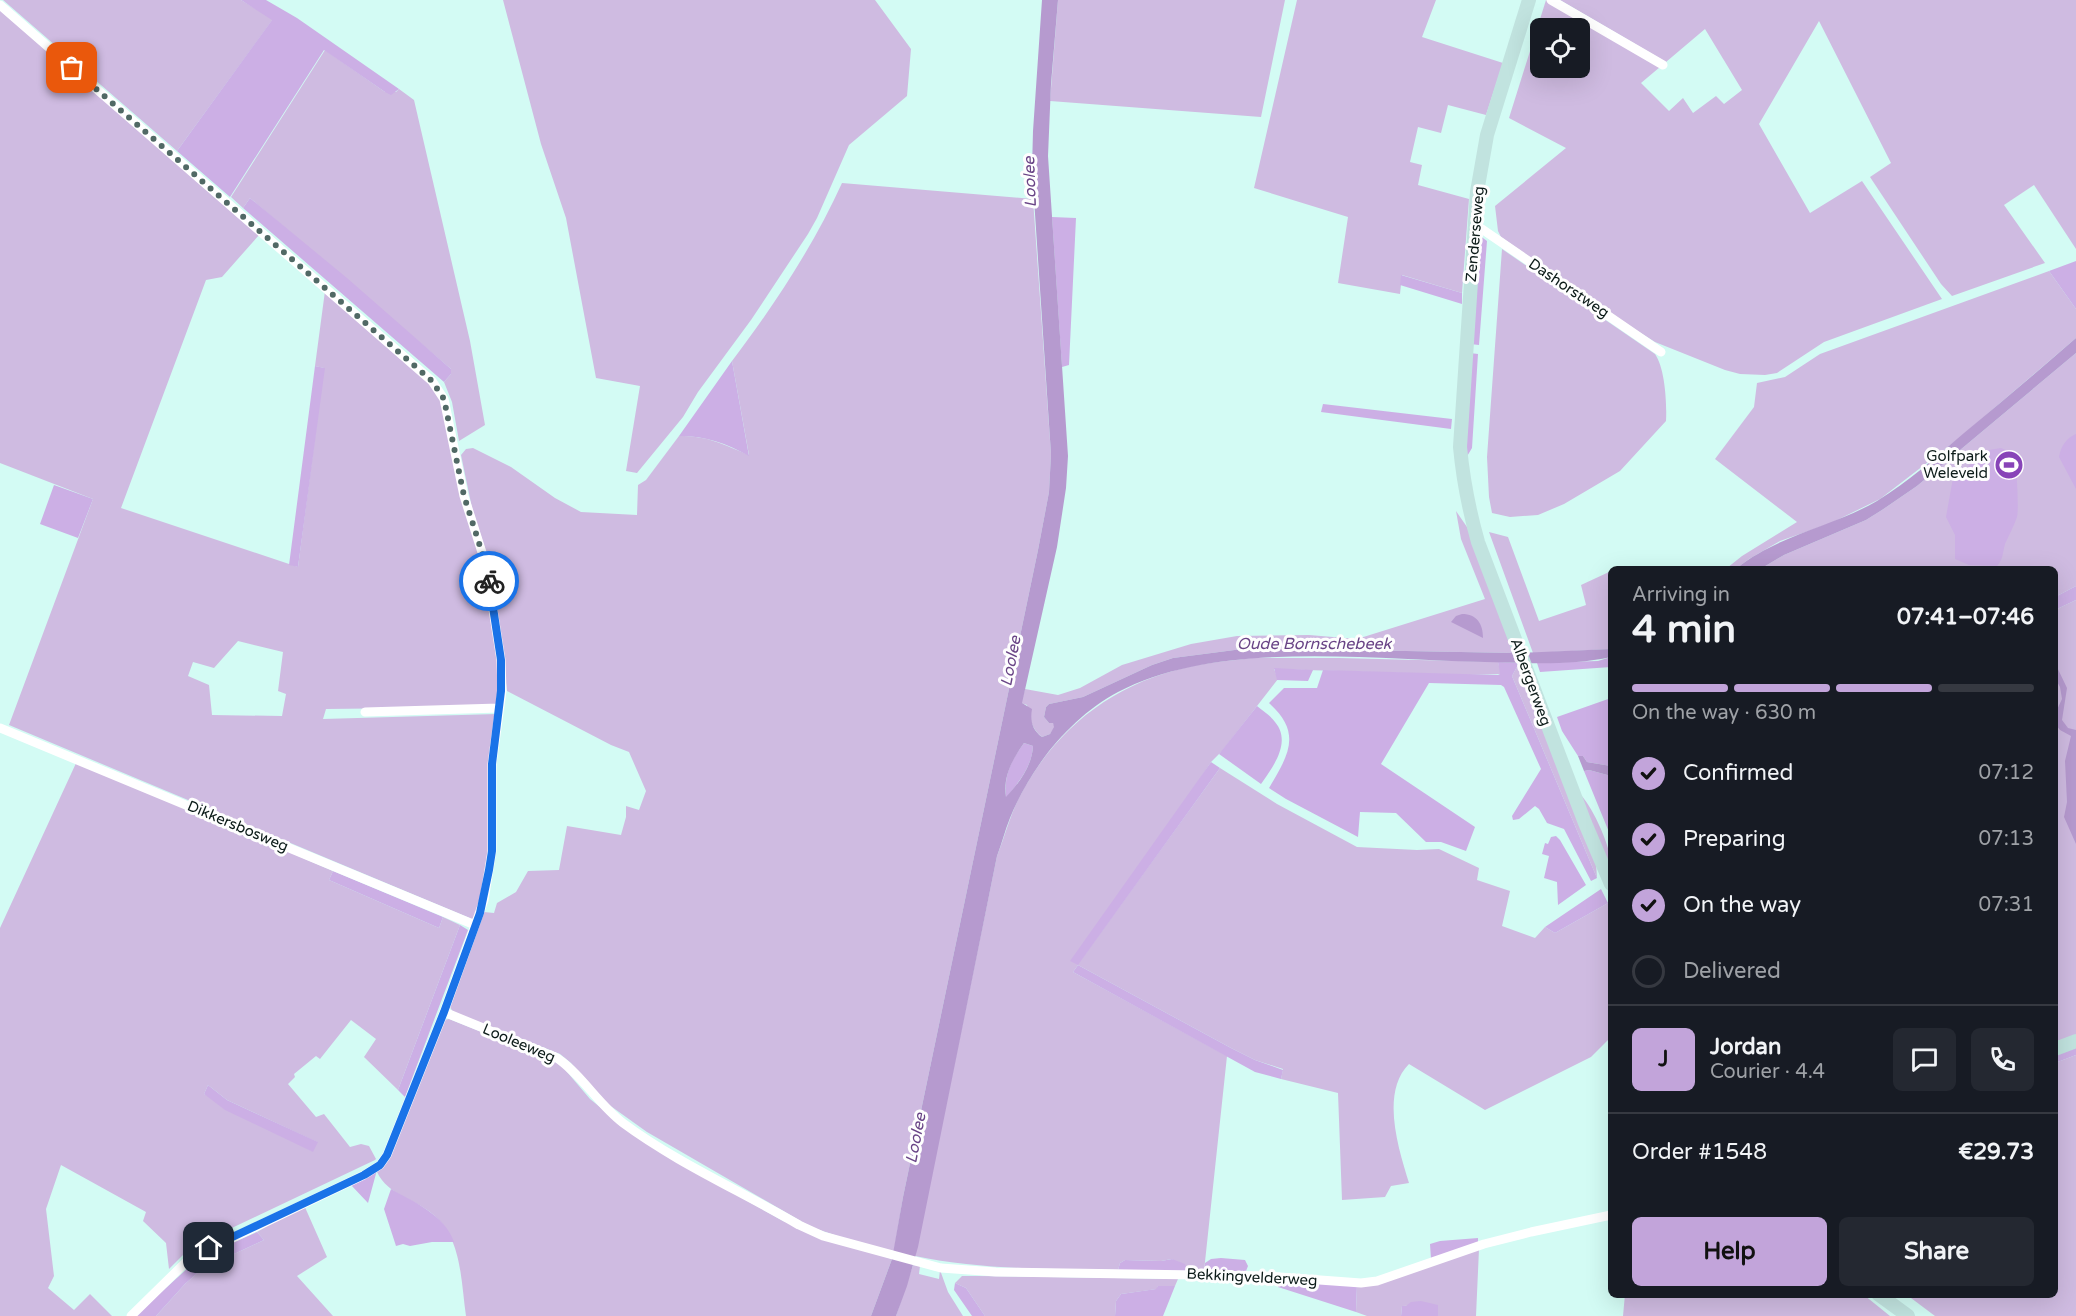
<!DOCTYPE html>
<html lang="en">
<head>
<meta charset="utf-8">
<style>
  body { margin:0; font-family:"Varela Round",sans-serif; background:#242831; color:#f1f3f6; height:100vh; display:flex; flex-direction:column; font-size:22px; white-space:nowrap }
  * { box-sizing:border-box; margin:0 }
  p { font-size:20px; color:#9ea1a6 }
  .icon { flex:none; width:33px; height:33px; fill:none; stroke:currentColor; stroke-width:2; stroke-linecap:round; stroke-linejoin:round }
  .map { position:relative; flex:1; overflow:hidden }
  .panel { position:absolute; left:1608px; top:566px; width:450px; height:732px; display:flex; flex-direction:column; background:#171b24; border-radius:9px; box-shadow:0 6px 24px #0002 }
  .panel>* { flex:none }
  .fabs { position:absolute; left:1530px; top:18px; display:grid; gap:12px }
  .fabs a { display:grid; place-items:center; width:60px; height:60px; border-radius:9px; background:#171b24; box-shadow:0 6px 24px #0002; font-size:30px }
  .pin { position:absolute; display:grid; place-items:center; width:51px; height:51px; color:#fff; margin:-26px; border-radius:12px; box-shadow:0 3px 9px #0006 }
  .courier { position:absolute; display:grid; place-items:center; width:60px; height:60px; margin:-30px; border:4px solid #1a73e8; border-radius:50%; background:#fff; color:#222; box-shadow:0 2px 8px #0007 }
  .head em { font-style:normal; font-weight:800 }
  .head div { display:flex; flex-direction:column-reverse }
  .head { display:flex; align-items:center; justify-content:space-between; height:102px; padding:0 24px }
  h1 { font-size:39px; font-weight:800; line-height:45px }
  .bar { display:grid; grid-template-columns:repeat(4,1fr); gap:9px 6px; align-content:center; height:72px; padding:0 24px }
  .bar i { height:8px; border-radius:4px; background:#363941 }
  .bar .selected { background:#c2a4da }
  .bar p { grid-column:span 4 }
  .line { display:flex; align-items:center; gap:15px; padding:0 24px; border-top:2px solid #363941 }
  .line div { flex:1 }
  .round { display:grid; place-items:center; flex:none; width:63px; height:63px; border-radius:9px; background:#242831 }
  ol { padding:0 24px; list-style:none }
  li { display:flex; align-items:center; gap:18px; height:66px }
  li p { margin-inline-start:auto }
  li .icon { padding:6px; border-radius:50%; background:#c2a4da; color:#111; stroke-width:4 }
  li:last-child { color:#9ea1a6 }
  li i { width:33px; height:33px; border:3px solid #363941; border-radius:50% }
  .action { display:flex; gap:12px; margin-top:auto; padding:12px 24px }
  .action a { flex:1; height:69px; border-radius:9px; background:#c2a4da; color:#111; font-size:24px; font-weight:800; line-height:69px; text-align:center }
  .action a+a { background:#242831; color:#f1f3f6 }
  .map>svg:first-child { display:block }
  .green { fill:#cfbbe1; fill-rule:evenodd }
  .forest { fill:#ccafe5 }
  .water { fill:#b69acf; fill-rule:evenodd }
  .lines { fill:none; stroke-linecap:round; stroke-linejoin:round }
  .street { stroke:#fff; stroke-width:9 }
  .secondary { stroke:#c1e3df; stroke-width:14 }
  .done { stroke:#516965; stroke-width:6; stroke-dasharray:0 10.8 }
  .route { stroke:#1a73e8; stroke-width:8 }
  .labels { text-anchor:middle; dominant-baseline:central; stroke-width:6; stroke-linejoin:round; paint-order:stroke }
  .street-label { font-size:15px; fill:#0b1a18; stroke:#fefefe }
  .poi-label { font-size:15px; fill:#0b1a18; stroke:#fefefe; text-anchor:end }
  .water-label { font-size:16px; font-style:italic; fill:#694486; stroke:#fefefe }
</style>
</head>
<body>
<div class="map">
<svg width="2076" height="1316" viewBox="0 0 2076 1316">
  <rect width="100%" height="100%" fill="#d3fbf4"/>
  <path class="green" d="M3,0H241L273,19L177,151Z
    M503,0H875L911,49L907,96L849,145L817,218L808,234L751,320L698,392L683,417L637,473L626,471L640,386L596,378L566,218L541,144Z
    M1058,0H1285L1261,117L1050,101Z
    M1297,0H1436L1422,37L1503,63L1486,115L1448,105L1441,133L1418,127L1410,162L1422,165L1418,185L1469,199L1462,293L1402,275L1400,294L1338,283L1348,217L1254,188Z
    M1546,0L1660,67L1641,83L1669,111L1683,98L1693,113L1716,96L1724,104L1742,90L1705,29L1666,62L1560,0H2076V249L2034,185L2004,205L2045,263L1952,296L1941,284L1870,177L1891,163L1819,21L1759,124L1810,213L1862,181L1942,299L1824,342L1777,373L1765,375L1740,374L1725,370L1655,342L1617,318L1501,237L1498,231L1495,206L1566,148L1509,118ZM1540,28H1580V68H1540Z
    M0,10L259,235L222,277L206,280L121,508L298,567L324,368L315,366L325,291L439,392L485,572L501,683L499,707L326,709L323,719L497,714L490,846L477,913L472,919L9,725L93,499L0,463ZM238,641L283,652L278,691L286,694L282,716L212,715L209,685L188,676L193,662L214,668Z
    M325,50L385,92H396L399,89L414,100L470,341L485,425L459,441L452,402L444,382L451,374V369L250,198L243,208L231,197Z
    M842,183L1033,199L1051,454L1049,492L1038,550L903,1197L894,1251L867,1246L811,1227L647,1132L605,1102L571,1063L560,1054L453,1012L450,1007L484,912L494,913L497,903L516,892L528,871L559,870L567,826L621,835L626,817V806L639,810L646,791L629,752L611,745L507,691L492,570L472,508L461,455L466,449L473,448L511,467L555,498L581,512L637,515L638,485L646,480L679,436C709,436 722,444 749,455L732,361C773,307 814,245 842,183Z
    M1502,249L1655,354C1665,368 1667,403 1666,421L1620,471L1564,504L1538,515L1510,517L1492,513L1489,497L1487,457Z
    M2049,271L2076,309V338L1958,439L1880,499L1831,523L1780,541L1749,559L1737,568H1727L1742,556L1797,522L1715,459L1754,407L1757,383L1785,377L1820,354Z
    M2076,353V586L2055,597V568H1762L1784,555L1866,520L1882,510L1917,486Z
    M1456,511L1467,527L1515,653L1250,648L1173,658L1152,665L1083,697L1049,704L1046,707L1044,717L1049,723H1053L1055,727L1050,734L1042,737C1031,729 1030,717 1027,705L1021,703L1025,689L1058,695L1080,688L1122,665L1191,644L1237,636L1309,635L1357,639L1485,599L1461,539Z
    M1489,532L1508,537L1539,621L1586,605L1581,585L1609,572L1611,573V649L1533,653Z
    M2076,600V1035L2055,1042V610Z
    M1252,658H1339L1498,662L1501,674L1467,675L1274,669L1278,679L1222,751L1211,762L1078,964L1220,768L1277,804L1357,847L1417,850L1439,849L1479,868L1477,880L1510,891L1502,926L1535,938L1545,927L1555,933L1608,903L1611,909V1037L1591,1057L1485,1110L1409,1064C1380,1093 1399,1150 1409,1183L1391,1186L1385,1197L1342,1200L1338,1093L1281,1079L1283,1069L1255,1060L1231,1048L1078,965L1073,972L1227,1056L1204,1271H1187L1172,1259L1161,1261L1125,1260L1120,1263L1118,1270C1050,1269 982,1270 915,1256L997,856C1005,836 1010,815 1020,796C1056,728 1113,684 1188,667C1209,662 1231,661 1252,658Z
    M1519,663L1596,863L1597,878L1512,676Z
    M77,761L333,871L329,880L439,928L443,917L460,925L398,1090L364,1057L376,1039L351,1020L320,1059L316,1056L294,1074L295,1077L288,1084L316,1117L324,1114L350,1147L361,1144L369,1146L376,1159L375,1160L198,1244L188,1250L169,1269L166,1243L143,1221L146,1212L61,1165L46,1209L54,1276L48,1288L74,1310L90,1294L112,1316H0V928ZM208,1085L227,1100L317,1142L312,1151L204,1094Z
    M1578,792C1591,803 1609,843 1611,861C1612,868 1611,874 1611,881Z
    M449,1019L550,1059L562,1066L590,1099L606,1112L674,1160L783,1221L892,1259L871,1316H466C461,1282 462,1240 435,1216C417,1199 388,1196 377,1172L444,1020Z
    M2076,1055V1316H1935L1907,1295L2055,1294V1063Z
    M304,1205L327,1257L297,1276L333,1316H156L185,1284L202,1269L264,1240L257,1232Z
    M1479,1249L1476,1316H1438L1437,1305L1402,1306L1401,1316H1367L1356,1312L1357,1285Z
    M913,1265L920,1266L919,1274L939,1279L940,1270L948,1292L963,1316H896Z
    M962,1276H977L1178,1279L1175,1286H1158L1157,1289L1121,1294L1116,1301L1115,1316H985L966,1288L955,1283Z
    M1625,1294L1864,1295L1890,1316H1623Z"/>
  <path class="forest" d="M241,0H266L297,18L399,89L391,95L385,92L324,50L230,197L177,151L272,20Z
    M250,198L347,278L451,369V374L444,382L243,208Z
    M1052,217L1076,218L1069,365L1062,367Z
    M1479,235L1487,241L1479,345L1470,344Z
    M2076,261V309L2049,271Z
    M1401,275L1462,293V304L1400,285Z
    M1470,353L1478,354L1472,448L1463,463Z
    M732,361L749,456C726,443 706,436 679,436Z
    M315,366L325,368L298,567L289,565Z
    M1323,404L1452,419L1451,429L1321,412Z
    M2076,434V489L2059,457C2061,446 2066,438 2076,434Z
    M2001,448C2006,450 2010,451 2013,456C2017,461 2019,510 2017,517C2014,526 2009,535 2005,544C2003,551 2003,560 1997,566L1969,565L1955,559V535L1946,517L1953,478L1989,450Z
    M54,485L93,499L78,538L40,524Z
    M2076,586V600L2055,610V597Z
    M1611,657V667L1540,672L1537,663L1598,661Z
    M1498,662L1519,663L1512,676L1597,878L1591,881L1564,829L1547,823L1539,809L1535,806L1519,819L1513,820L1512,816L1541,769L1504,687L1501,685L1429,683L1381,764L1475,827L1466,851L1441,842H1426L1396,813L1360,812L1358,837L1286,799L1269,788C1288,756 1303,733 1269,703L1284,688H1317L1323,670L1498,675L1500,674Z
    M1274,668L1313,670L1308,681L1277,680Z
    M1611,698V766L1587,762L1583,756H1578L1562,731L1557,717Z
    M1257,706C1263,711 1271,716 1275,722C1292,742 1273,767 1261,784L1219,754Z
    M1024,743L1033,746C1032,767 1018,783 1006,798C1004,775 1010,762 1024,743Z
    M1211,762L1220,768L1078,965L1231,1048L1255,1060L1283,1070L1281,1079L1255,1072L1073,972L1078,965L1070,961Z
    M1589,770L1611,776V837L1584,771Z
    M1556,836L1560,840L1586,885L1558,905L1557,882L1544,878L1549,856L1542,854L1545,843L1548,844L1551,837Z
    M333,871L443,917L439,928L329,880Z
    M1601,889L1608,903L1555,933L1545,927Z
    M460,925L468,930L405,1097L398,1090Z
    M2076,1044V1055L2055,1063V1052Z
    M208,1085L227,1100L318,1142L313,1152L225,1110L204,1094Z
    M377,1170L368,1203L351,1185Z
    M391,1189C414,1202 445,1215 454,1242H432L410,1246L403,1244L396,1246L384,1209Z
    M257,1232L264,1240L202,1269L185,1284L156,1316H135L199,1258Z
    M1478,1238V1242L1431,1259L1430,1244L1440,1241Z
    M1221,1258L1245,1260L1248,1266L1246,1271H1204L1205,1263L1211,1259Z
    M1172,1259L1185,1264L1187,1271L1118,1270L1120,1263L1125,1260L1161,1261Z
    M1279,1280L1357,1285L1356,1312L1278,1287Z
    M955,1283L966,1288L985,1316H972L954,1290Z
    M1158,1286H1175L1163,1316H1115L1116,1301L1121,1294L1156,1289Z
    M1421,1301L1438,1305V1316H1401L1402,1306H1406L1411,1302Z"/>
  <path class="water" d="M1042,0H1058L1051,84L1048,156L1068,456L1066,488L1057,547L1022,703L1032,709C1030,720 1032,730 1042,737L1050,734L1054,727L1053,723H1049L1044,717L1046,707L1049,704L1083,697L1152,665L1173,658L1250,648L1515,653L1611,649V657C1570,666 1527,663 1485,662C1372,660 1219,639 1118,692C1089,707 1060,735 1041,762C1029,779 1018,798 1010,818C1005,830 1002,843 997,856L918,1247L907,1286L896,1316H871L892,1259L903,1197L1038,550L1049,492L1051,454L1032,169L1033,131ZM1024,743L1033,746C1032,766 1019,783 1006,797C1003,776 1012,760 1024,743Z
    M2076,338V353L1917,486L1882,510L1866,520L1784,555L1762,568H1737C1778,535 1832,527 1877,501C1908,482 1936,457 1964,433C2002,402 2039,370 2076,338Z
    M1462,614C1477,614 1483,624 1483,638L1451,622L1456,616Z
    M2055,663L2067,688L2062,720L2068,728L2076,730V844L2064,817L2067,802L2065,761L2071,736L2060,730L2056,725L2055,714L2062,699L2060,687L2055,678Z
    M1583,756L1587,762L1611,766V776L1589,770L1584,771L1578,756Z"/>
  <g class="lines">
    <path class="street" d="M1551,0L1663,65
      M0,5L432,381L444,399L464,496L486,565L501,660L502,691L492,764V851L484,900L444,1012L387,1155L380,1165L364,1175L197,1255L186,1262L131,1316
      M1476,225L1661,352
      M365,712L499,708
      M0,728L475,925
      M444,1012L557,1058C582,1075 598,1104 623,1123C677,1163 741,1191 799,1225L823,1236L941,1268L996,1272L1265,1276L1361,1283L1377,1281L1484,1244L1531,1232L1611,1215"/>
    <path class="secondary" d="M1529,0L1487,135L1477,192L1460,447C1463,479 1469,510 1478,542L1585,823L1611,884
      M2055,1049L2076,1041
      M1878,1294L1908,1316"/>
  </g>
  <g class="lines">
    <path class="done" d="M72,68L432,381L444,399L464,496L486,565L489,581"/>
    <path class="route" d="M209,1248L364,1175L380,1165L387,1155L444,1012L480,913L489,870L492,851V764L501,691V660L489,581"/>
  </g>
  <defs>
    <g id="stadium-disc" transform="scale(1.5)"><circle r="9.5" fill="#8844b8" stroke="#fefefe"/><path d="M0-5a6.5 5 0 1 0 0 10a6.5 5 0 1 0 0-10ZM-3.5-1.8h7v3.6h-7Z" fill="#fff"/></g>
  </defs>
  <g fill-rule="evenodd">
    <use href="#stadium-disc" x="2009" y="465"/>
  </g>
  <g class="labels">
    <g class="street-label">
      <text transform="translate(1475 234) rotate(-85)">Zenderseweg</text>
      <text transform="translate(1569 288) rotate(34)">Dashorstweg</text>
      <text transform="translate(1531 682) rotate(70)">Albergerweg</text>
      <text transform="translate(238 826) rotate(23)">Dikkersbosweg</text>
      <text transform="translate(519 1043) rotate(23)">Looleeweg</text>
      <text transform="translate(1252 1277) rotate(3)">Bekkingvelderweg</text>
    </g>
    <g class="poi-label">
      <text x="1988" y="456">Golfpark<tspan x="1988" dy="17">Weleveld</tspan></text>
    </g>
    <g class="water-label">
      <text transform="translate(1030 182) rotate(-92)">Loolee</text>
      <text x="1314" y="644">Oude Bornschebeek</text>
      <text transform="translate(1011 661) rotate(-79)">Loolee</text>
      <text transform="translate(916 1138) rotate(-79)">Loolee</text>
    </g>
  </g>
</svg>
<div class="fabs">
<a><svg class="icon" aria-label="locate" viewBox="0 0 24 24"><circle cx="12" cy="12" r="6"/><path d="M12 2v4M12 18v4M2 12h4M18 12h4"/></svg></a>
</div>
<div class="pin" style="left:72px;top:68px;background:#ea580c"><svg class="icon" aria-label="bag" viewBox="0 0 24 24"><path d="M5 8h14l-1 12H6zM9 8a3 3 0 0 1 6 0"/></svg></div>
<div class="pin" style="left:209px;top:1248px;background:#1f2937"><svg class="icon" aria-label="home" viewBox="0 0 24 24"><path d="M3 11l9-7 9 7M6 9v11h12V9"/></svg></div>
<div class="courier" style="left:489px;top:581px"><svg class="icon" aria-label="bike" viewBox="0 0 24 24"><circle cx="6" cy="16" r="4"/><circle cx="18" cy="16" r="4"/><path d="M6 16l4-8h5l3 8M10 8l3 8H6M13 5h3"/></svg></div>
<section class="panel">
<div class="head"><div><h1>4 min</h1><p>Arriving in</p></div><em>07:41–07:46</em></div>
<div class="bar"><i class="selected"></i><i class="selected"></i><i class="selected"></i><i></i><p>On the way · 630 m</p></div>
<ol>
<li><svg class="icon" aria-label="check" viewBox="0 0 24 24"><path d="M5 12l5 5 9-10"/></svg>Confirmed<p>07:12</p></li>
<li><svg class="icon" aria-label="check" viewBox="0 0 24 24"><path d="M5 12l5 5 9-10"/></svg>Preparing<p>07:13</p></li>
<li><svg class="icon" aria-label="check" viewBox="0 0 24 24"><path d="M5 12l5 5 9-10"/></svg>On the way<p>07:31</p></li>
<li><i></i>Delivered</li>
</ol>
<div class="line" style="height:108px"><b class="round" style="background:#c2a4da;color:#111">J</b><div><b>Jordan</b><p>Courier · 4.4</p></div><a class="round"><svg class="icon" aria-label="chat" viewBox="0 0 24 24"><path d="M4 5h16v11H9l-5 4z"/></svg></a><a class="round"><svg class="icon" aria-label="phone" viewBox="0 0 24 24"><path d="M5 4h4l2 5-3 2q2 4 5 5l2-3 5 2v4C11 20 4 13 5 4z"/></svg></a></div>
<div class="line" style="height:78px"><div>Order #1548</div><b>€29.73</b></div>
<div class="action"><a>Help</a><a>Share</a></div>
</section>
</div>
</body>
</html>
